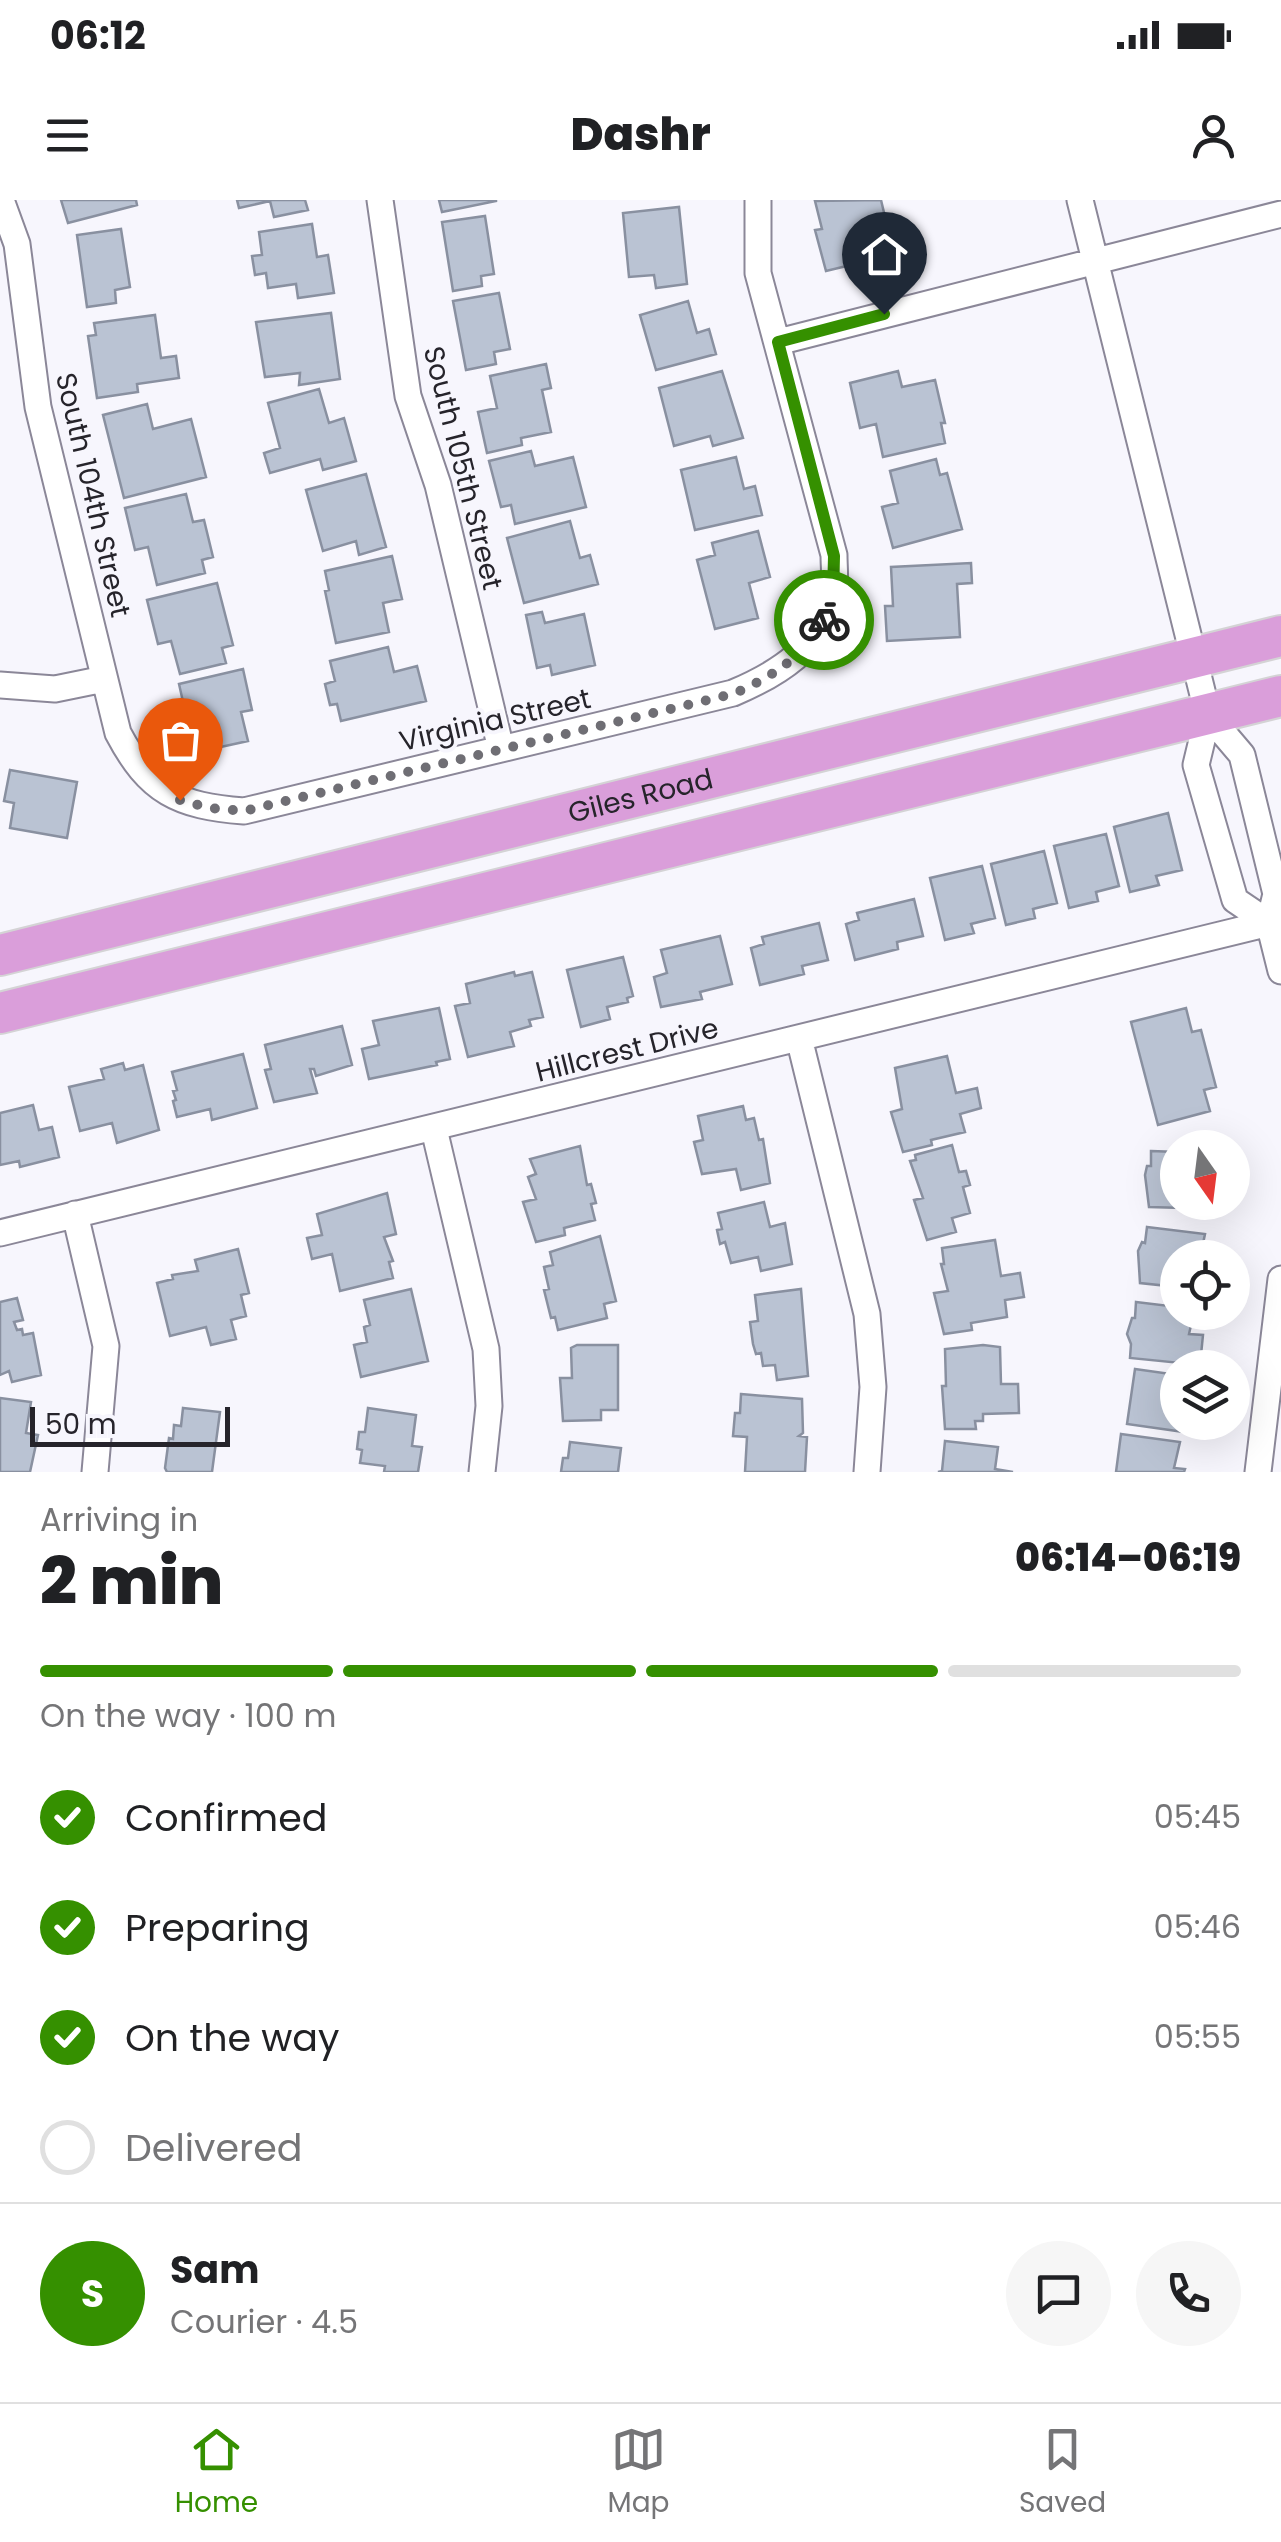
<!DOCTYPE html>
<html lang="en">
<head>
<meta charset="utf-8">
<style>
  body { margin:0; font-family:Poppins,sans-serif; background:#f6f6f6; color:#202124; height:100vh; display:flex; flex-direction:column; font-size:38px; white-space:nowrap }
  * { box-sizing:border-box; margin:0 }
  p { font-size:32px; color:#757577 }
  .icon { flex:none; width:55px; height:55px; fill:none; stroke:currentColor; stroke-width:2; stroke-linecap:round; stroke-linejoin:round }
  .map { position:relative; height:1272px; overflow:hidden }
  .side { display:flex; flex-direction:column; background:#fff; flex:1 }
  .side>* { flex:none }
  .needle { width:65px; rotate:166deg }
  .tools { position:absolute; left:1160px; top:930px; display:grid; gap:20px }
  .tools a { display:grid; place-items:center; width:90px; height:90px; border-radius:50%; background:#fff; box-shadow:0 10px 40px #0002; font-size:50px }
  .scale { position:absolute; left:30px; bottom:25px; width:200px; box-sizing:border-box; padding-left:10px; border:5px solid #26242b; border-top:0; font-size:28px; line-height:35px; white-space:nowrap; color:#26242b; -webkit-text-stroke:8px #f7f6fd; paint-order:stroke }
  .pin { position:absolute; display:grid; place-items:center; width:85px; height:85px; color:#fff; margin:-102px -42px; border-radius:50% 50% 50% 0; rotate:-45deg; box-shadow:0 0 10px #0007 }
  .pin .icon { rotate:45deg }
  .courier { position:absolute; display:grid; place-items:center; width:100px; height:100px; margin:-50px; border:8px solid #359000; border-radius:50%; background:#fff; color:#222; box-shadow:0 2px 12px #0007 }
  .overview em { font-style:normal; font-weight:800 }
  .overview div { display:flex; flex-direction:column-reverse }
  .overview { display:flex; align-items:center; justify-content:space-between; height:170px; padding:0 40px }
  h1 { font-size:65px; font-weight:800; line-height:75px }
  .bar { display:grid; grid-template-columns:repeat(4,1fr); gap:15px 10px; align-content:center; height:120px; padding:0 40px }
  .bar i { height:12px; border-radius:8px; background:#e0e0e0 }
  .bar .current { background:#359000 }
  .bar p { grid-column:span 4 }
  .line { display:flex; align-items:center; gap:25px; padding:0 40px; border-top:2px solid #e0e0e0 }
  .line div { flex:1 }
  .round { display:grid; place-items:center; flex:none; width:105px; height:105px; border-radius:52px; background:#f6f6f6 }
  ol { padding:0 40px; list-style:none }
  li { display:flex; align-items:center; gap:30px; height:110px }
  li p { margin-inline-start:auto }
  li .icon { padding:10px; border-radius:50%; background:#359000; color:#fff; stroke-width:4 }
  li:last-child { color:#757577 }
  li i { width:55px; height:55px; border:5px solid #e0e0e0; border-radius:50% }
  .status { display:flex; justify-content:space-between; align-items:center; height:70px; padding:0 50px; background:#fff; direction:ltr }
  .status svg { height:28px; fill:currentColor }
  header { display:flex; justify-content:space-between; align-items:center; height:130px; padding:0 40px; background:#fff; font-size:45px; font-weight:800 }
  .dock { display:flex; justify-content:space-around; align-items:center; height:140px; border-top:2px solid #e0e0e0; background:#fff; font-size:28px; color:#757577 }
  .dock a { display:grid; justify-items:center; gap:5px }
  .dock .current { color:#359000 }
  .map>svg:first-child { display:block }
  .building { fill:#bac3d3; stroke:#8990a0; stroke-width:2.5 }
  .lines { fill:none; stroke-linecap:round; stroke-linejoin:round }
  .minor-casing { stroke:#8b8798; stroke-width:29 }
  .primary-casing { stroke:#d4d3d5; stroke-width:44 }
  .minor { stroke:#fff; stroke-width:25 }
  .primary { stroke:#da9eda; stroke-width:40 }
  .done { stroke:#6f6e74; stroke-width:10; stroke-dasharray:0 18 }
  .route { stroke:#359000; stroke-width:12 }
  .labels { text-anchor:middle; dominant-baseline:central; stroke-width:8; stroke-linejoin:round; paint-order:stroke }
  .street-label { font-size:28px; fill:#26242b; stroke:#f7f6fd }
</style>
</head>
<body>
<div class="status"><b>06:12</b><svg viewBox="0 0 49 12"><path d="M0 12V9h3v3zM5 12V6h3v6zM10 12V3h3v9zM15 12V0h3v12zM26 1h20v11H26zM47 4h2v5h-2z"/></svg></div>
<header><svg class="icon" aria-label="menu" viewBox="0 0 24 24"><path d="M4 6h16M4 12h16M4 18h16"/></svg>Dashr<svg class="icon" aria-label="person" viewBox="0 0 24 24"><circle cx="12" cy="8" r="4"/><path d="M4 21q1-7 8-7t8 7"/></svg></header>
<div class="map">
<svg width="1281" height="1272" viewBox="0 0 1281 1272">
  <rect width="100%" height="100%" fill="#f7f6fd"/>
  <path class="building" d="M61,0H136L137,5L68,23Z
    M237,0H305L308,10L274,17L270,1L239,8Z
    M439,0H496V1L442,12Z
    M881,0L891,42L855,51L859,63L826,71L815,30L822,29L815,1Z
    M679,7L687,84L656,88L654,75L629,77L623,13Z
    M485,16L494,74L481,76L482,86L453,91L442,22Z
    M312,24L317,57L328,55L334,93L298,98L296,84L268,88L266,73L255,75L252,56L262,55L259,32Z
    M121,29L130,87L115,90L116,103L87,107L77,35Z
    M499,93L510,149L494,152L496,164L466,170L453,101Z
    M688,101L697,133L709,129L716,154L656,170L640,115Z
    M331,113L340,179L299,185L300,173L265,177L256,122Z
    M155,115L161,158L176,156L179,178L137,184L138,192L97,198L88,136L96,135L94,123Z
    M546,164L551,188L542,190L551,232L521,238L522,245L487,253L478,212L497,208L490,176Z
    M722,171L743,238L713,246L710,236L674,246L659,188Z
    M898,171L902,187L935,180L945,223H941L945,243L883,257L876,224L860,228L850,183Z
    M319,189L329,223L344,218L356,261L323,270L320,259L270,273L264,253L280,248L268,203Z
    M147,204L153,229L191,219L206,277L124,298L103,215Z
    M531,251L535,266L573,257L586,307L515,324L511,305L501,307L489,261Z
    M736,257L744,289L755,286L762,315L695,330L681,270Z
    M936,259L940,275L947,273L962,329L893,348L882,307L898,303L890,271Z
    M366,274L386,347L359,355L356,341L323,351L306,290Z
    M186,294L193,322L204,320L213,357L202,360L205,373L157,385L148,347L135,350L125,308Z
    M570,321L580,358L590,355L598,384L524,403L507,338Z
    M758,331L770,377L749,383L758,418L715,429L697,360L715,355L712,343Z
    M392,356L402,399L383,403L389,432L336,443L325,391L329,390L325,371Z
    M971,363L972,383L957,384L960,437L887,441L885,406H893L891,367Z
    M217,383L233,445L222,448L226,463L180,474L171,441L158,444L147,400Z
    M542,412L545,423L584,414L595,465L552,475L550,465L537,468L526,415Z
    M388,447L394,472L417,466L426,501L341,521L337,504L330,505L325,484L335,481L330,461Z
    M243,469L252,510L241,512L248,541L207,550L200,521L188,524L179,484Z
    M10,570L77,582L67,638L10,628L14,603L4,601Z
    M1168,613L1182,670L1156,676L1159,685L1130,692L1114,627Z
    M1106,634L1119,686L1096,692L1098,701L1069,708L1054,646Z
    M1044,651L1057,703L1033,709L1035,718L1006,725L991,664Z
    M982,666L995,718L971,724L974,733L945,740L930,678Z
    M914,699L923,736L897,742L898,749L855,760L846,724L859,720L857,713Z
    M819,723L828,760L802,766L804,774L760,785L751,748L764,744L762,737Z
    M720,736L732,784L700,792L702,799L661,807L654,777L667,773L661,750Z
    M623,757L633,796L627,798L628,802L607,807L610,819L581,827L567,770Z
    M514,772L515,776L532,772L543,817L529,820L531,826L510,832L514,846L468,857L455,806L470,803L466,784Z
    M439,808L450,859L436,862L437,865L369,879L362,849L379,845L373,821Z
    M1186,808L1192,832L1201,830L1216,887L1204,890L1210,911L1158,925L1131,822Z
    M342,826L352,865L316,876L314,869H310L317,893L274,902L265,870L271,869L265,845Z
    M243,854L257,908L212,920L210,909L177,917L173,901L176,900L173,891L177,890L172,872Z
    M947,856L956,893L977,888L981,908L960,914L965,932L931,940L932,945L903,952L891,912L902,909L895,868Z
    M123,863L125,870L143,865L159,930L117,943L112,923L80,931L69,887L104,879L101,869Z
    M33,905L39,930L52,927L59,957L20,967L19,961L0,965V913Z
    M743,906L746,920L754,918L759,940L763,939L770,983L741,990L736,969L702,974L694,942L703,940L698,916Z
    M952,945L959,972L966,971L970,985L963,987L970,1013L952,1018L956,1032L927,1040L914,1000L923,998L910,961L916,960L915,955Z
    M580,946L587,985L591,984L596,1003L591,1004L595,1020L564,1028L565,1035L536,1042L523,1002L536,999L528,977L536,974L530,959Z
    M1151,951L1178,952V1002H1219V1009L1149,1007L1145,975L1147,966H1151Z
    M387,993L396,1034L384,1037L393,1061L389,1062L393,1078L340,1091L332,1054L312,1059L307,1038L322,1035L317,1014Z
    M764,1002L770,1027L785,1023L792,1064L761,1071L758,1057L731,1063L725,1042L720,1044L717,1030L722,1029L718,1013Z
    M1147,1027L1205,1034L1200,1058H1178V1087L1140,1083L1138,1051L1142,1042L1145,1043Z
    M600,1036L616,1101L604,1104L607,1118L558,1130L555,1117L551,1118L544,1090L549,1089L544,1067L553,1065L550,1052Z
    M995,1040L1001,1076L1020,1073L1024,1097L1005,1100L1007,1117L971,1123L972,1130L944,1134L934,1093L948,1091L941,1064H944L942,1048Z
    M238,1049L249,1093L241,1095L246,1116L231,1120L236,1139L211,1145L206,1127L170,1136L157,1083L173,1079L172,1075L198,1071L195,1060Z
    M411,1089L428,1161L361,1177L354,1145L367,1142L364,1127L370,1125L364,1100Z
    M801,1089L808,1176L777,1180L775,1165L763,1166L761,1153L756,1154L753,1144L750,1122L758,1121L755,1095Z
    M17,1098L23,1120L14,1122L17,1130L22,1129L23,1135L33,1133L41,1175L12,1182L9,1171L0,1175V1102Z
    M1136,1102L1178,1107V1112H1194L1189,1134L1203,1135L1200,1165L1130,1158L1131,1144L1127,1134L1132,1118H1135Z
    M577,1145H618V1210H601V1220L563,1221L560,1178H572L571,1148Z
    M983,1145L1000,1147L1001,1184H1018L1019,1213L983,1214V1221H975L976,1229H945L942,1186H946L945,1149Z
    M1135,1169L1178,1175V1222H1192L1191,1233L1127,1224Z
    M741,1194L802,1199L803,1233L799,1236L807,1237L805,1272H745L747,1237L733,1236L735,1213H740Z
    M0,1198L31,1202L26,1233L38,1235L30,1272H0Z
    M183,1208L220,1212L212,1272H167L165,1268L169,1238L173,1239L174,1225L181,1226Z
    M368,1208L416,1215L412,1246L422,1247L418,1272H384L385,1266L360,1263L362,1250L357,1249L359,1232H365Z
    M1121,1234L1180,1242L1174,1268L1185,1269L1184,1272H1116Z
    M945,1241L998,1247L995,1269L1013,1272H938L942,1271Z
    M570,1242L621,1248L618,1272H561L563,1258H568Z"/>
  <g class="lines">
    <g class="minor-casing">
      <path id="minor" d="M1,0L17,44L38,207L118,533C149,592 178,606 244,611L733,493C776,475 823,447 833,396C836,383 834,368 834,355L758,73V0
        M380,0L408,196L438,285L501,549
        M1080,0L1208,515L1196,565L1235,700L1269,723
        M778,142L1281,14
        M0,485L55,489L104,479
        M1208,515L1242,555L1276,694L1269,723L1281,771
        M799,838L867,1114L873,1187L867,1272
        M434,929L486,1149L489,1206L482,1272
        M75,1014L106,1146L95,1272
        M0,1033L1269,723
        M1258,1272L1281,1079"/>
    </g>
    <g class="primary-casing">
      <g id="primary">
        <path id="s1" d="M0,755L1281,436"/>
        <path d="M0,813L1281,496"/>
      </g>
    </g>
    <use href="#minor" class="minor"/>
    <use href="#primary" class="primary"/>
  </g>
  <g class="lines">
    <path class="done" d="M180,600L209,608L244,611L733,494C772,477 802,458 824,420"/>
    <path class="route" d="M824,420L833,396L834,356L778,142L884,114"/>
  </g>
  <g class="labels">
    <g class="street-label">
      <text transform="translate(463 268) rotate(76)">South 105th Street</text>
      <text transform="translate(93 295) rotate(77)">South 104th Street</text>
      <text transform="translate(495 520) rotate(-13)">Virginia Street</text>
      <text stroke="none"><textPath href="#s1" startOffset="660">Giles Road</textPath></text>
      <text transform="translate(627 850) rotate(-14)">Hillcrest Drive</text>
    </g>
  </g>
</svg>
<div class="tools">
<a><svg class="needle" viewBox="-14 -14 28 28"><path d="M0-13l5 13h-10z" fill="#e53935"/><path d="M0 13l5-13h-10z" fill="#757577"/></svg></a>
<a><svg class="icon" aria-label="locate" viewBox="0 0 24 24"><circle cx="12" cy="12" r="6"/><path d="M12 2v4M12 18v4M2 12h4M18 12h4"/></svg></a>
<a><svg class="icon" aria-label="layers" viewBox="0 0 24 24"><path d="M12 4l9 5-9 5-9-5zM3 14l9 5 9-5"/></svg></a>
</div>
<div class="scale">50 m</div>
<div class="pin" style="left:180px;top:600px;background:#ea580c"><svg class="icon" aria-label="bag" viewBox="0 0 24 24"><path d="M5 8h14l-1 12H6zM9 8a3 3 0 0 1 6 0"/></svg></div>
<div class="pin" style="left:884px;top:114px;background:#1f2937"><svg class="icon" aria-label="home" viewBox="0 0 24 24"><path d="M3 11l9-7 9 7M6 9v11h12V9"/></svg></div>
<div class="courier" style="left:824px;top:420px"><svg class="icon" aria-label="bike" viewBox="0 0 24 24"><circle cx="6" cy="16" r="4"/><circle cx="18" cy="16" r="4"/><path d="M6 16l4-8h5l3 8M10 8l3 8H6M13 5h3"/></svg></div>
</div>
<section class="side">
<div class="overview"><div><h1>2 min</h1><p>Arriving in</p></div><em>06:14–06:19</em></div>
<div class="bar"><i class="current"></i><i class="current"></i><i class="current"></i><i></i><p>On the way · 100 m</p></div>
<ol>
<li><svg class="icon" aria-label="check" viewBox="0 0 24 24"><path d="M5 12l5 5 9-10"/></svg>Confirmed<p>05:45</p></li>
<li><svg class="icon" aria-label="check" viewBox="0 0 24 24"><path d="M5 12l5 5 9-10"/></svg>Preparing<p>05:46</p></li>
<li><svg class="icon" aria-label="check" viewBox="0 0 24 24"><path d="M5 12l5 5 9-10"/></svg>On the way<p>05:55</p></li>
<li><i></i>Delivered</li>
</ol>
<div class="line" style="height:180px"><b class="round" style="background:#359000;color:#fff">S</b><div><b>Sam</b><p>Courier · 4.5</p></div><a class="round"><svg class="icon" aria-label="chat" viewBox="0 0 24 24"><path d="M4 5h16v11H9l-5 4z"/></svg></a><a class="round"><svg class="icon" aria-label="phone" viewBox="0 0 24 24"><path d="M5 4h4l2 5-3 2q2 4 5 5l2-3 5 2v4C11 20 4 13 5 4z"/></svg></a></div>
</section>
<nav class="dock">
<a class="current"><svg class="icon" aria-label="home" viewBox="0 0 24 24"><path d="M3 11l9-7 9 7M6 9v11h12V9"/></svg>Home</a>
<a><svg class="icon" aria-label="map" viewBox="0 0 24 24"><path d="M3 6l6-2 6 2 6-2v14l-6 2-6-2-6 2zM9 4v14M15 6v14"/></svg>Map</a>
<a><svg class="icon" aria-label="saved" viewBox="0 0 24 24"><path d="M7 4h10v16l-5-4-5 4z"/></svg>Saved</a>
</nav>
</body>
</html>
